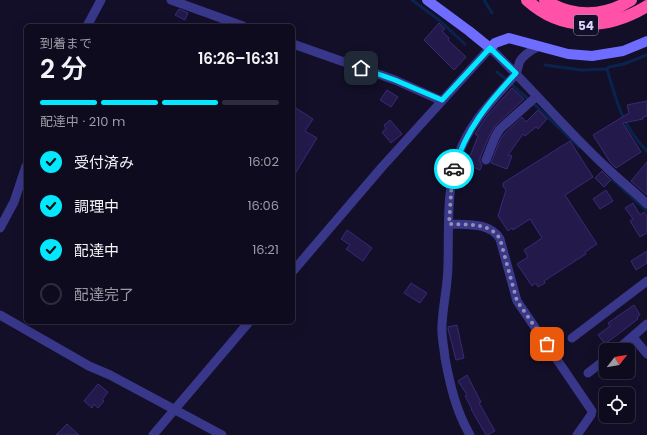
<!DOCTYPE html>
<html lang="ja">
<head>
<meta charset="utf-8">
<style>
  body { margin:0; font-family:Poppins,"Noto Sans JP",sans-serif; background:#1c192c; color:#f1f3f6; height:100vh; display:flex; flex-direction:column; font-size:15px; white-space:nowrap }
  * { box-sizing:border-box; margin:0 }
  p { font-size:13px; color:#9b9ba4 }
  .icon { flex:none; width:22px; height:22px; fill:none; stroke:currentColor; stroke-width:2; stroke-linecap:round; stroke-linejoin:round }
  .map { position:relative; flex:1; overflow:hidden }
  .drawer { position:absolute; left:24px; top:24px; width:271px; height:300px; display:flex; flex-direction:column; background:#0e0b1f; border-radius:6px; box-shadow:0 4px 16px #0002,0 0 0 1px #2e2b3d }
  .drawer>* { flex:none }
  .needle { width:26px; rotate:59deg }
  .buttons { position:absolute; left:599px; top:343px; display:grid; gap:8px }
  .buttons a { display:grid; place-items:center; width:36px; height:36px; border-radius:6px; background:#0e0b1f; box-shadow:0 4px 16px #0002,0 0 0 1px #2e2b3d; font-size:20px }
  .pin { position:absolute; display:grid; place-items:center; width:34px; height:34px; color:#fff; margin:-17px; border-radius:8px; box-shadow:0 2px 6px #0006 }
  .courier { position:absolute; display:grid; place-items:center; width:40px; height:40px; margin:-20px; border:3px solid #02e9ff; border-radius:50%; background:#fff; color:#222; box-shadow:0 1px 5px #0007 }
  .summary em { font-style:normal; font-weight:600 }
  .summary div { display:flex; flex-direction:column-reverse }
  .summary { display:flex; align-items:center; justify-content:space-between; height:68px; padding:0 16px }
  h1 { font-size:26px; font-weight:600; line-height:30px }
  .bar { display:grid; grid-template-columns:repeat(4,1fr); gap:6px 4px; align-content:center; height:48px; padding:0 16px }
  .bar i { height:5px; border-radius:3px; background:#2e2b3d }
  .bar .on { background:#02e9ff }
  .bar p { grid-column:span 4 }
  ol { padding:0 16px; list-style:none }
  li { display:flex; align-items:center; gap:12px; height:44px }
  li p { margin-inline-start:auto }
  li .icon { padding:4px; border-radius:50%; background:#02e9ff; color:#111; stroke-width:4 }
  li:last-child { color:#9b9ba4 }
  li i { width:22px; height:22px; border:2px solid #2e2b3d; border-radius:50% }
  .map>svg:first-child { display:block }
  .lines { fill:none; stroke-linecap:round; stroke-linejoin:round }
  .stream { stroke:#0a234d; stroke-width:3 }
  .building { fill:#231a4b; stroke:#392a78 }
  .street { stroke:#39378a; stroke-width:9 }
  .secondary { stroke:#6f6dff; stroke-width:10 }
  .highway { stroke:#ff51a7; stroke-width:12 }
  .done { stroke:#9490b4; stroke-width:4; stroke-dasharray:0 7.2 }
  .route { stroke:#02e9ff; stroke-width:5 }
  .labels { text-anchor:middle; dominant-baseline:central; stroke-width:3.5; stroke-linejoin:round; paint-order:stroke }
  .shield { fill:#130f29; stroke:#9e9abf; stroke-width:1 }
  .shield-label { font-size:12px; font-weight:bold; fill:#dad6ff }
</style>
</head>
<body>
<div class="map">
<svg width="647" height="435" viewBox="0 0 647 435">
  <rect width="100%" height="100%" fill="#130f29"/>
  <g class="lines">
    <path class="stream" d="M412,0L439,20L465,44
      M484,0L492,13
      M545,65L581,70L607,69C617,102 622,126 647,151
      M607,69L609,67L624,64L647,55
      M497,72L507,80
      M511,84L527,98
      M535,105L579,147
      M613,180L647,211"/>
  </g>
  <path class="building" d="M179,9L188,13L185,20L175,15Z
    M439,23L445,29L442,31L449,38L448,40L466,57L454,70L424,40Z
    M512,88L524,99L496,125L490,134L480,158V161L482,165L480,170L471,166L468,175L460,173L466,155L470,156L478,136L475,134L487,116Z
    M387,90L398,97L391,107L380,100Z
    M647,101V116L643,117V119L623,123L641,152L616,168L610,162L593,135L629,113L627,105Z
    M296,108L313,119L305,131L317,138L293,177V114Z
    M538,110L547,119L538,129L536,127L525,136L523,134L508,155L512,156L507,169L491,163L500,140L505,133L522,117L526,122Z
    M390,120L402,134L391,143L382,132L386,129L384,125Z
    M570,141L593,177L565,195L597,244L585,252L586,254L544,281L545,283L538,287L536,283L532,286L517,264L528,257L524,250L542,238L530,219L513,230L512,228L508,231L498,216L506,190L503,186V183Z
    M647,162V195L631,181Z
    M602,171L611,180L604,187L595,178Z
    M606,190L613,201L600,209L593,199Z
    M633,203L640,215L644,212L647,216V233L640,237L630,221L633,219L625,208Z
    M347,230L372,248L363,261L346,249L350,245L341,239Z
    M647,251V263L636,270L631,261Z
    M411,283L427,293L420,303L404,293Z
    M634,305L640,315L637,317L638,319L605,344L598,335L610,326L608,323Z
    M457,325L464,358L456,360L448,329V327Z
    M467,375L481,402L479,403L495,431L487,435H486L471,409H472L465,396L467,395L458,381Z
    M98,384L108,392L102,400L104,401L98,408L94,404L92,408L84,401Z
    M67,424L79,435H56Z"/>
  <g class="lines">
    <path class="street" d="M171,0L243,26
      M87,26L101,0
      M293,44L395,80L442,101
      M486,160L495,137L500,129L537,96
      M449,224C467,225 490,222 500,239L517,301L592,411L591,415L577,435
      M0,228L14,202L26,166
      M293,271L382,167L490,48C530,86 565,129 606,167C619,180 634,191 647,204
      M0,315L89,366L110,375L222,435
      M633,337L647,354
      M572,338L647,281
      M617,350L647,324
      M588,373L606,359
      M153,435L249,322
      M470,435C456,411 450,385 445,358C444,347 441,335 442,325C443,304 448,285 448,264C449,228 446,190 458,156C469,123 493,100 515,75C518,71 518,65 520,61C524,54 532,50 539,46"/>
    <path class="secondary" d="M427,0L469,31L490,48L495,43L509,38L568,54L592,56L623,51L647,41"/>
    <path class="highway" d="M527,0C562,32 608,30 647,6
      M545,0C571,18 605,17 631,0"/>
  </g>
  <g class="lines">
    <path class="done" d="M454,169L452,179L449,224C466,225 490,222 500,239L517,301L547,344"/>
    <path class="route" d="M361,68L395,80L442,100L490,48L516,73C488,103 466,129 454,169"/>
  </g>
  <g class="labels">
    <rect class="shield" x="574" y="15" width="24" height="20" rx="3"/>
    <g class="shield-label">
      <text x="586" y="25">54</text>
    </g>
  </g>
</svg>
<div class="buttons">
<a><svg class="needle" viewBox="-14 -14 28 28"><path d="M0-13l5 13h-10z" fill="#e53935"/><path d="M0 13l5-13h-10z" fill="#9b9ba4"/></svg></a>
<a><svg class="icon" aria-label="locate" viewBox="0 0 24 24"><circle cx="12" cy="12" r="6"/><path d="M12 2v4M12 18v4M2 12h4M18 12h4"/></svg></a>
</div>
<div class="pin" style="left:547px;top:344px;background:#ea580c"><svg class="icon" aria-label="bag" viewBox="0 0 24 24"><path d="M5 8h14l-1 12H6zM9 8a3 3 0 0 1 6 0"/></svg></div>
<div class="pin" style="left:361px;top:68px;background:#1f2937"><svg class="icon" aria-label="home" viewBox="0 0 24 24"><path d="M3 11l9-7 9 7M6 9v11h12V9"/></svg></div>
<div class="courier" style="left:454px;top:169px"><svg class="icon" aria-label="car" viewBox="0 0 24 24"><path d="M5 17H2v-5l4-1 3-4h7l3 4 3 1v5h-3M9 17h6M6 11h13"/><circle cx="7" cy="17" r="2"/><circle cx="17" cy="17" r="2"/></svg></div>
<section class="drawer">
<div class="summary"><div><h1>2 分</h1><p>到着まで</p></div><em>16:26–16:31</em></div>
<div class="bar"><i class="on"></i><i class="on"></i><i class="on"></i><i></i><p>配達中 · 210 m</p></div>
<ol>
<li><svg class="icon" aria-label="check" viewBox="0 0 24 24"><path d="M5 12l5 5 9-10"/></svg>受付済み<p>16:02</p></li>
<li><svg class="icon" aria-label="check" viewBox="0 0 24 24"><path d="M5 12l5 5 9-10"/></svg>調理中<p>16:06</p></li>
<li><svg class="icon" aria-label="check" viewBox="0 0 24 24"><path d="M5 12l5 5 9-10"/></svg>配達中<p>16:21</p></li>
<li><i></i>配達完了</li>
</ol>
</section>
</div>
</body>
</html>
